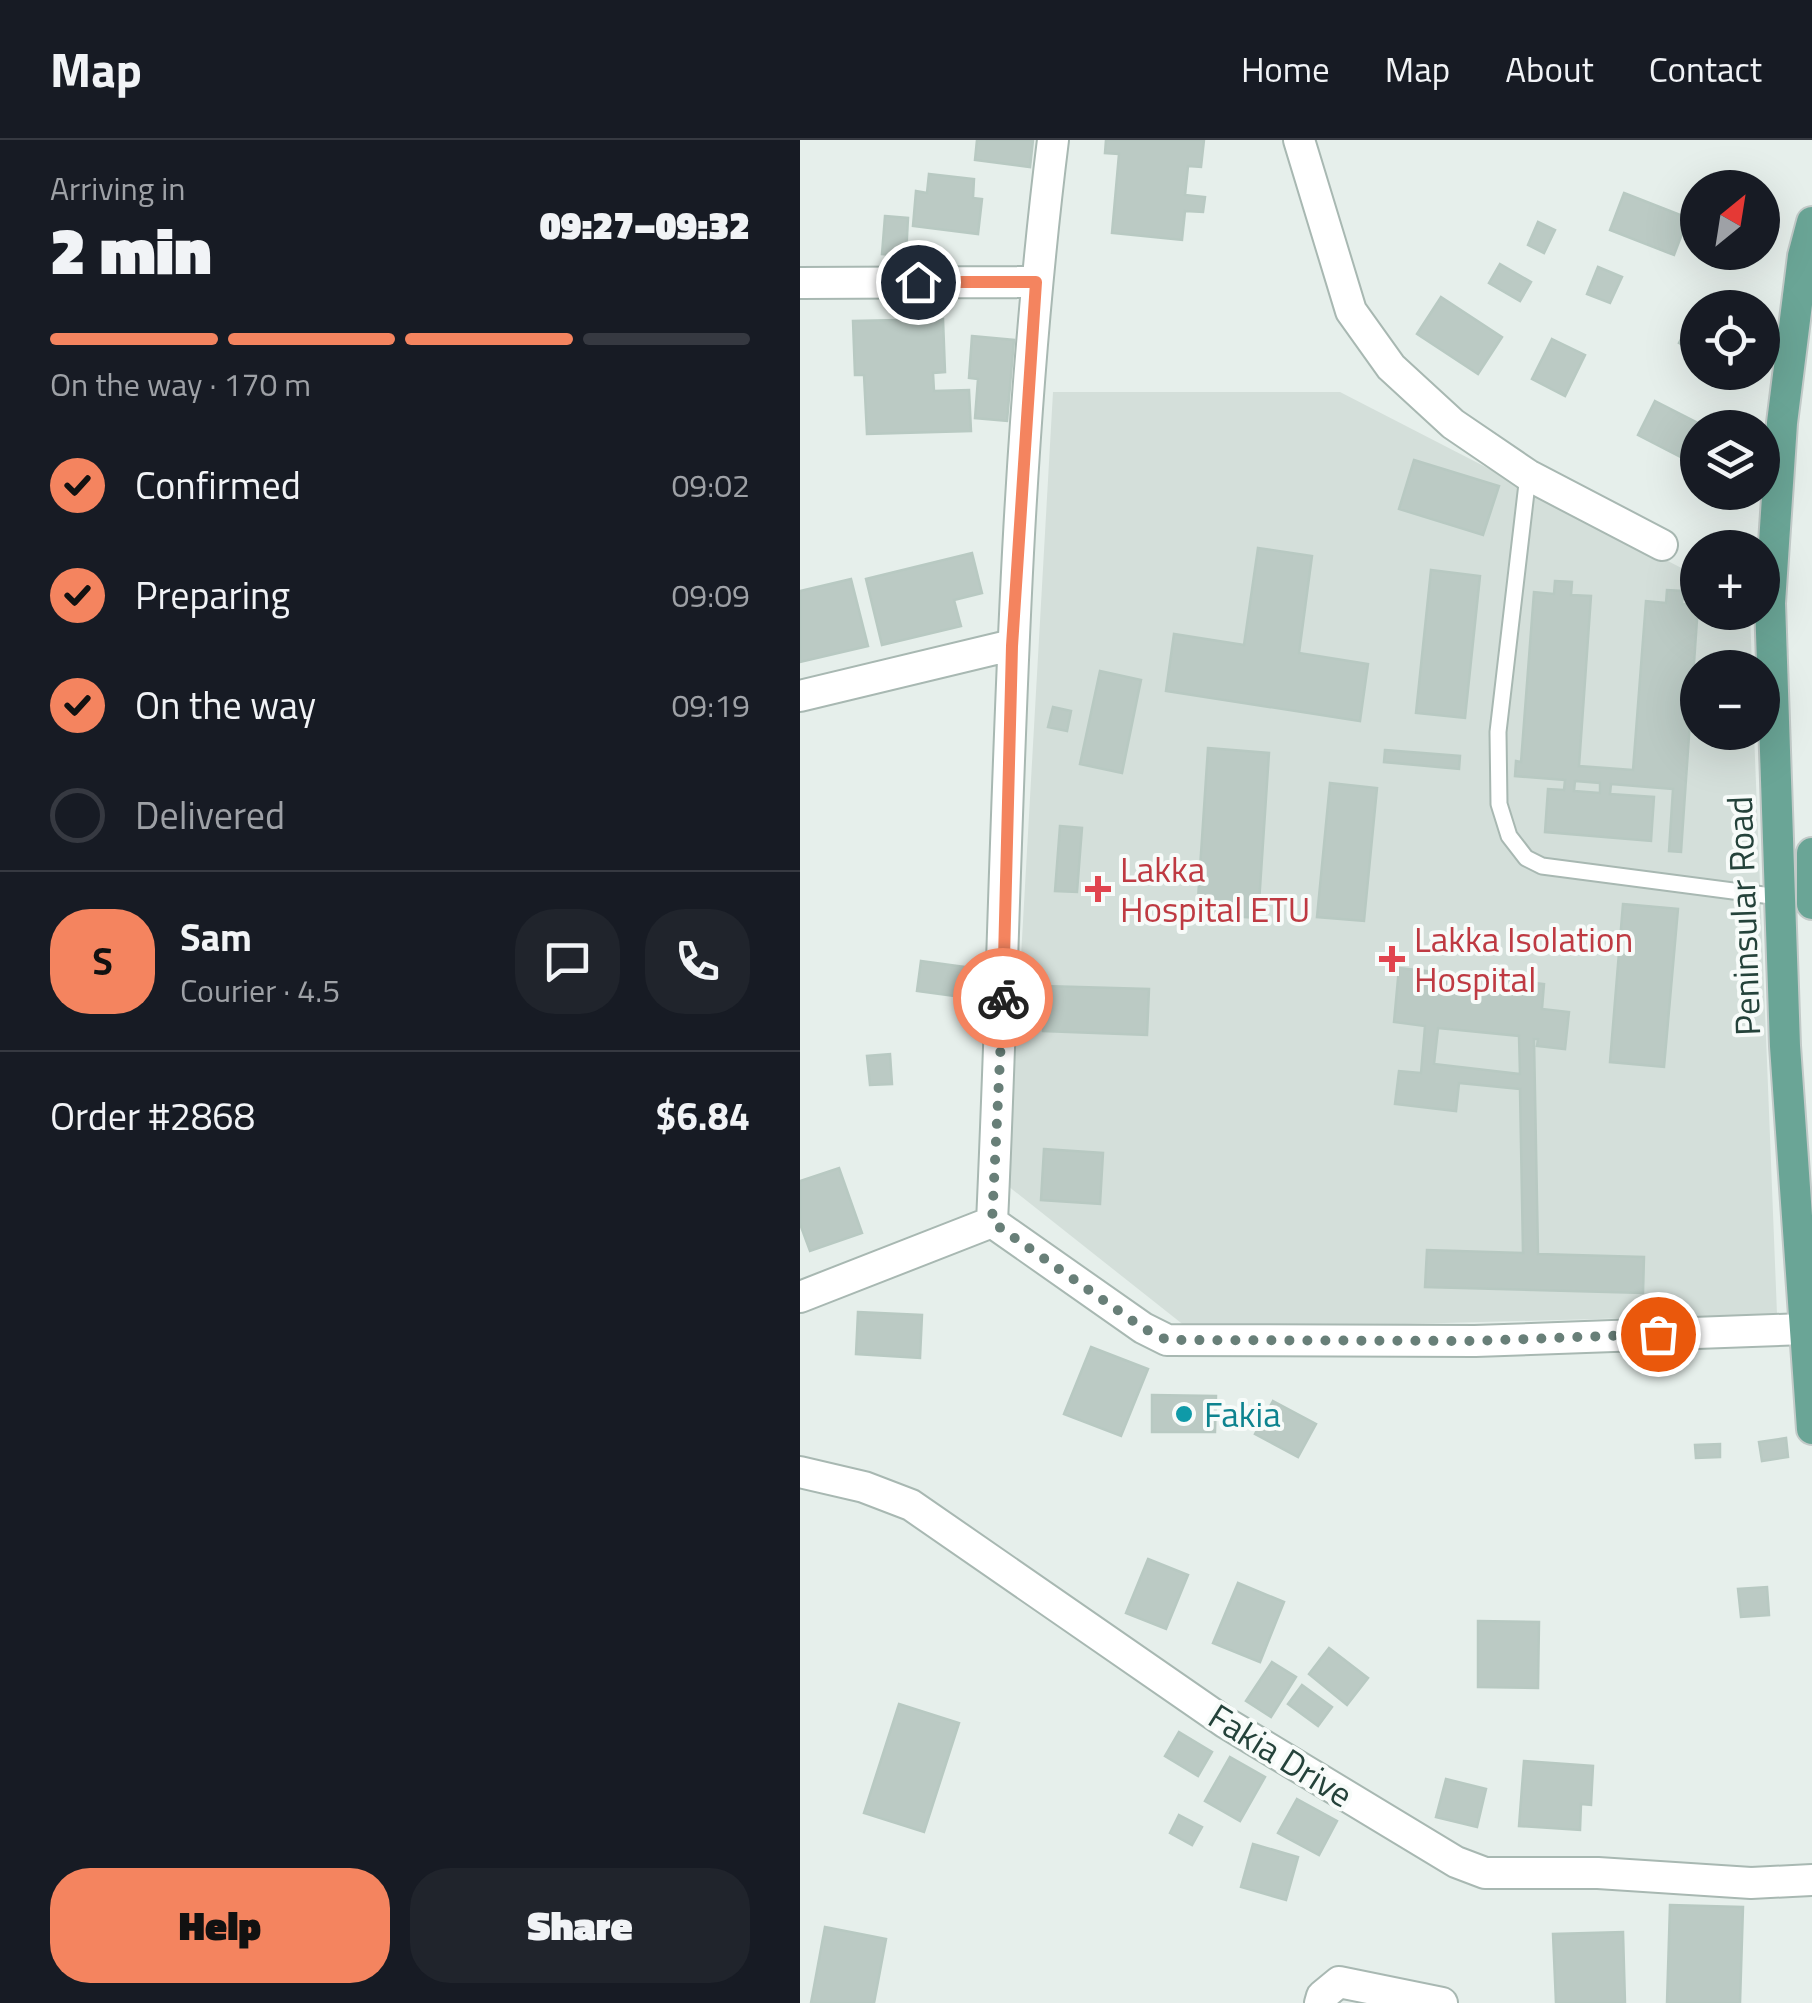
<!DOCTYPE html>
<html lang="en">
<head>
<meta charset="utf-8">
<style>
  body { margin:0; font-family:"Titillium Web",sans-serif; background:#20242c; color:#f1f3f6; height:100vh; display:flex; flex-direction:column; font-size:38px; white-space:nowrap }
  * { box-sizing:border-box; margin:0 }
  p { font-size:32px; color:#9ea1a6 }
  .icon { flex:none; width:55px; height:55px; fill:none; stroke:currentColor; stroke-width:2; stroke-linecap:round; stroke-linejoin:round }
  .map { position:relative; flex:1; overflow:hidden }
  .sheet { display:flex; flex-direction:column; background:#171b24; width:800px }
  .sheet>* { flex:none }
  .needle { width:65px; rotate:30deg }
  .fabs { position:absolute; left:880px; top:30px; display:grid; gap:20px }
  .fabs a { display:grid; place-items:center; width:100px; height:100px; border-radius:50%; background:#171b24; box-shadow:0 10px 40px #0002; font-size:50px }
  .pin { position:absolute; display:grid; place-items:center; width:85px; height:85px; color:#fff; margin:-42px; border:5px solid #fff; border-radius:50%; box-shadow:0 2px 10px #0007 }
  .courier { position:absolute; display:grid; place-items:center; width:100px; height:100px; margin:-50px; border:8px solid #f4845f; border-radius:50%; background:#fff; color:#222; box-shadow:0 2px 12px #0007 }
  .headline em { font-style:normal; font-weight:800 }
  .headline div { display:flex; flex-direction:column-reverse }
  .headline { display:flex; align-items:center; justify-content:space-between; height:170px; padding:0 50px }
  h1 { font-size:65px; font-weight:800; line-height:75px }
  .bar { display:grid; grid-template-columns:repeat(4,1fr); gap:15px 10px; align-content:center; height:120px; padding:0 50px }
  .bar i { height:12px; border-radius:8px; background:#363941 }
  .bar .selected { background:#f4845f }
  .bar p { grid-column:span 4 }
  .line { display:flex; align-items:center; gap:25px; padding:0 50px; border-top:2px solid #363941 }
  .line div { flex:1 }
  .round { display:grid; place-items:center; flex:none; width:105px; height:105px; border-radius:40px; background:#20242c }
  ol { padding:0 50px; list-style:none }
  li { display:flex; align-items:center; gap:30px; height:110px }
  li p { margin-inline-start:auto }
  li .icon { padding:10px; border-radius:50%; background:#f4845f; color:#111; stroke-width:4 }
  li:last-child { color:#9ea1a6 }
  li i { width:55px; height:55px; border:5px solid #363941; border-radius:50% }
  .button { display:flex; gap:20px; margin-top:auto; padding:20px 50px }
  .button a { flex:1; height:115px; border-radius:40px; background:#f4845f; color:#111; font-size:40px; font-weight:800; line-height:115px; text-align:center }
  .button a+a { background:#20242c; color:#f1f3f6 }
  header { display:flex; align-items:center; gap:60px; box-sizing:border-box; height:140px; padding:0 50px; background:#171b24; border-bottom:2px solid #363941 }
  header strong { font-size:48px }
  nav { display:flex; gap:55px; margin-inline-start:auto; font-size:35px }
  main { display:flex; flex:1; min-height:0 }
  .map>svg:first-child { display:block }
  .built { fill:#d4dfda }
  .building { fill:#bbcac4; stroke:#b8c9c2; stroke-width:2.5; fill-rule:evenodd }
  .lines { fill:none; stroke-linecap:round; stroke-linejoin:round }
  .service-casing { stroke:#a8b8b2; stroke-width:19 }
  .minor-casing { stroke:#a8b8b2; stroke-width:34 }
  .primary-casing { stroke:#c2cac8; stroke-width:34 }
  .service { stroke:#fff; stroke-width:15 }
  .minor { stroke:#fff; stroke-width:30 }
  .primary { stroke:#6aa596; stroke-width:30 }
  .done { stroke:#687f78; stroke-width:10; stroke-dasharray:0 18 }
  .route { stroke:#f4845f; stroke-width:12 }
  .health-dot { fill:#e0444e; stroke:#f7fbf9; stroke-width:4 }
  .culture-dot { fill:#0f9aa8; stroke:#f7fbf9; stroke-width:4 }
  .labels { text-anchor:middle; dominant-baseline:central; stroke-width:8; stroke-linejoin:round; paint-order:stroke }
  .health-label { font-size:35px; fill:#be3a42; stroke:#f7fbf9; text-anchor:start }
  .street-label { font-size:35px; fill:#24423a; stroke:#f7fbf9 }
  .culture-label { font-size:35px; fill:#0d838f; stroke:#f7fbf9; text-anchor:start }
</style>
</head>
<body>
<header>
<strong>Map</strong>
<nav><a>Home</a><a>Map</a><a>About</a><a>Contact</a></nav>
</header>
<main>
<section class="sheet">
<div class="headline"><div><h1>2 min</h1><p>Arriving in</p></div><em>09:27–09:32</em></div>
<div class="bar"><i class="selected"></i><i class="selected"></i><i class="selected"></i><i></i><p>On the way · 170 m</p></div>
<ol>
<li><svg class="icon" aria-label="check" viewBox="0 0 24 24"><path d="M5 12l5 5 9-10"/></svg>Confirmed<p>09:02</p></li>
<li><svg class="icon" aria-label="check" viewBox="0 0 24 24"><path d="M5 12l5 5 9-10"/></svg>Preparing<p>09:09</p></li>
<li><svg class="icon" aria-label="check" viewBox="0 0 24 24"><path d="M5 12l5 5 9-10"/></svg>On the way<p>09:19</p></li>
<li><i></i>Delivered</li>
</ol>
<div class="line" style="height:180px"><b class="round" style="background:#f4845f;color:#111">S</b><div><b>Sam</b><p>Courier · 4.5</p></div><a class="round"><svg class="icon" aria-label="chat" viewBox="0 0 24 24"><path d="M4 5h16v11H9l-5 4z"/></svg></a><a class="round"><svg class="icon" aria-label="phone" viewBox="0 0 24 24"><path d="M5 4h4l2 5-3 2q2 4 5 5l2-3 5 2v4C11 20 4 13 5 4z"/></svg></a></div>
<div class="line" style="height:130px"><div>Order #2868</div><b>$6.84</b></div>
<div class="button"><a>Help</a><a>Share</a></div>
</section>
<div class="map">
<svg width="1012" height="1863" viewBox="0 0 1012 1863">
  <rect width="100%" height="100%" fill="#e6efeb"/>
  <path class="built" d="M253,252H540L897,436L898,472L950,473L952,527L898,528V592L954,593L977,1174L390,1190L208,1046Z"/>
  <path class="building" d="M177,0H233L230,27L175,20Z
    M306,0H404L401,27L388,26L385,55L405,57L403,72L385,71L382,100L312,93L319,14L305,13Z
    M129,34L174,39L173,58L182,59L178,94L113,86L116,51L127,53Z
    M824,53L888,78L874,115L810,90Z
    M85,76L108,78L106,116L82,114Z
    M738,82L755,90L744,113L728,105Z
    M700,124L731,142L720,161L689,143Z
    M798,127L822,137L810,163L787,154Z
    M641,157L702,197L678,234L617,194Z
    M143,179L145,232L133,233L134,251L169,250L171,291L67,294L64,235H55L53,181Z
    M889,184L898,188V213L879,203Z
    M172,196L214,200L207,281L175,278L178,239L169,238Z
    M752,199L785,215L765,256L732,239Z
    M855,261L908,288H898V326L838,295Z
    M614,320L699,346L683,395L599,369Z
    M458,408L512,416L499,513L568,524L560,581L366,551L374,494L444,505Z
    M172,413L182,453L154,460L161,486L82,505L66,439Z
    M631,430L680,436L665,578L616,573Z
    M51,439L68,506L0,522V451Z
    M755,441L772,442L771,455L791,456L779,626L833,630L846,461L866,463L867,450L883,451L882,464L898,465L881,712L869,711L873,649L811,644L810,654L854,657L851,701L745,692L748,649L764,650L765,640L715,636L716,621L721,622L734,452L754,454ZM775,641L800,643V653L774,651Z
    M300,531L341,540L322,633L280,624Z
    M253,567L271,571L267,591L248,587Z
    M408,608L469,613L458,778L397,774Z
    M585,610L660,616L659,629L584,622Z
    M530,643L577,648L564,781L517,777Z
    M260,686L282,688L277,752L255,751Z
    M823,764L878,769L864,927L810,922Z
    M121,821L173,828L170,858L117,851Z
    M599,828L744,844L742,869L769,872L765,909L737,906L738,899H734L738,1114L844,1117L843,1153L625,1147L627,1110L723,1113L720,949L659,943L656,971L595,964L599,931L621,933L625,886L594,882ZM638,888L719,896L720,934L634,924Z
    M244,846L349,849L347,895L243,891Z
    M90,914L92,944L70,945L67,916Z
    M244,1009L303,1013L300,1064L241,1060Z
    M39,1028L62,1093L10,1111L0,1084V1041Z
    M58,1172L122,1175L120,1218L56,1214Z
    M291,1207L348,1229L321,1296L264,1274Z
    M352,1255L416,1256L415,1292H352Z
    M473,1261L516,1284L498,1317L455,1294Z
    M986,1298L988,1317L962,1321L959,1302Z
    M920,1304V1317L896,1318L895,1305Z
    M348,1419L388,1435L366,1489L326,1473Z
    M438,1443L484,1462L460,1522L413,1503Z
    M967,1447L969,1475L941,1477L938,1449Z
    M678,1481L739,1482L738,1548L678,1547Z
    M529,1508L568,1538L547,1565L509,1534Z
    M472,1522L496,1537L471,1577L446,1561Z
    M502,1545L532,1567L518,1586L488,1564Z
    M99,1564L159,1583L124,1692L64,1673Z
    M379,1592L412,1612L398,1636L365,1616Z
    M430,1617L465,1637L440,1681L405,1661Z
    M724,1621L793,1626L791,1665L781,1664L780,1690L719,1686Z
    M646,1639L686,1649L677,1687L636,1677Z
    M497,1659L537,1681L519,1715L478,1693Z
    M379,1675L402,1687L392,1705L370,1693Z
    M453,1704L498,1717L486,1760L441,1747Z
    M870,1765L943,1767L940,1863H867Z
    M25,1787L86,1799L74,1863H11Z
    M823,1792L825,1863H756L753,1794Z"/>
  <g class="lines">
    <g class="service-casing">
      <path id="service" d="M728,335L698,592L699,664L709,696L726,718L742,726L979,757"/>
    </g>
    <g class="minor-casing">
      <path id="minor" d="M499,0L551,171L591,227L653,284L728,335L862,405
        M0,143L236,142
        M0,556L212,505
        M192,1082C209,721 208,359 253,0
        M192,1082L343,1188L367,1200L675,1201L1004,1189
        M0,1157L192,1082
        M0,1332L64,1347L111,1365L426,1583L656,1722L685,1733H798L951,1743L1012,1740
        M520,1863L522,1856L539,1842L642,1863"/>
    </g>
    <g class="primary-casing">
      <path id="primary" d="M1012,82L1003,116L982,283L970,463L985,906L1012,1289
        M1012,713V764"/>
    </g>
    <use href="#service" class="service"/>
    <use href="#minor" class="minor"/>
    <use href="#primary" class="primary"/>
  </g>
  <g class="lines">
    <path class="done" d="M203,858L192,1082L343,1188L367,1200L675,1201L858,1194"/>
    <path class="route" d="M118,142H236L212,506L203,858"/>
  </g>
  <g class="health-dot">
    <path d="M293 734h10v10h10v10h-10v10h-10v-10h-10v-10h10z"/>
    <path d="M587 804h10v10h10v10h-10v10h-10v-10h-10v-10h10z"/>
  </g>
  <circle class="culture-dot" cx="384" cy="1274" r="10"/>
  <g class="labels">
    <g class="health-label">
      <text x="320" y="729">Lakka<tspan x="320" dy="40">Hospital ETU</tspan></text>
      <text x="614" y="799">Lakka Isolation<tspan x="614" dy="40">Hospital</tspan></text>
    </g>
    <g class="street-label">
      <text transform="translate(943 776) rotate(-92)">Peninsular Road</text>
      <text transform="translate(481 1615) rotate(32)">Fakia Drive</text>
    </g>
    <g class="culture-label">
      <text x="404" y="1274">Fakia</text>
    </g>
  </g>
</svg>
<div class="fabs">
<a><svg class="needle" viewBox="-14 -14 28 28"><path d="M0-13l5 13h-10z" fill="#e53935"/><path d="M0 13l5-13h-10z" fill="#9ea1a6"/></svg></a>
<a><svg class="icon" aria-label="locate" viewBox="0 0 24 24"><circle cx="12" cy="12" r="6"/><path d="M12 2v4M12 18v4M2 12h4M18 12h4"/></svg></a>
<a><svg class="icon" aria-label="layers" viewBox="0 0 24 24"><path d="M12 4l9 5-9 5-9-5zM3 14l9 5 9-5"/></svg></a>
<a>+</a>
<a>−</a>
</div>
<div class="pin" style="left:858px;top:1194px;background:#ea580c"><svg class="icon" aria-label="bag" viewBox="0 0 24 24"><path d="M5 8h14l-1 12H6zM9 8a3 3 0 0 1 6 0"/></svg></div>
<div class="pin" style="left:118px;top:142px;background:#1f2937"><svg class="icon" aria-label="home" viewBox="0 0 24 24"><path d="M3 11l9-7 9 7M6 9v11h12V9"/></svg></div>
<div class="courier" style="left:203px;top:858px"><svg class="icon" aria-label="bike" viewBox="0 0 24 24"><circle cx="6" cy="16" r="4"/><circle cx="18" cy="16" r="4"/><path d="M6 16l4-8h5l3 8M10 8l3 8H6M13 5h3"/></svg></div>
</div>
</main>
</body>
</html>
